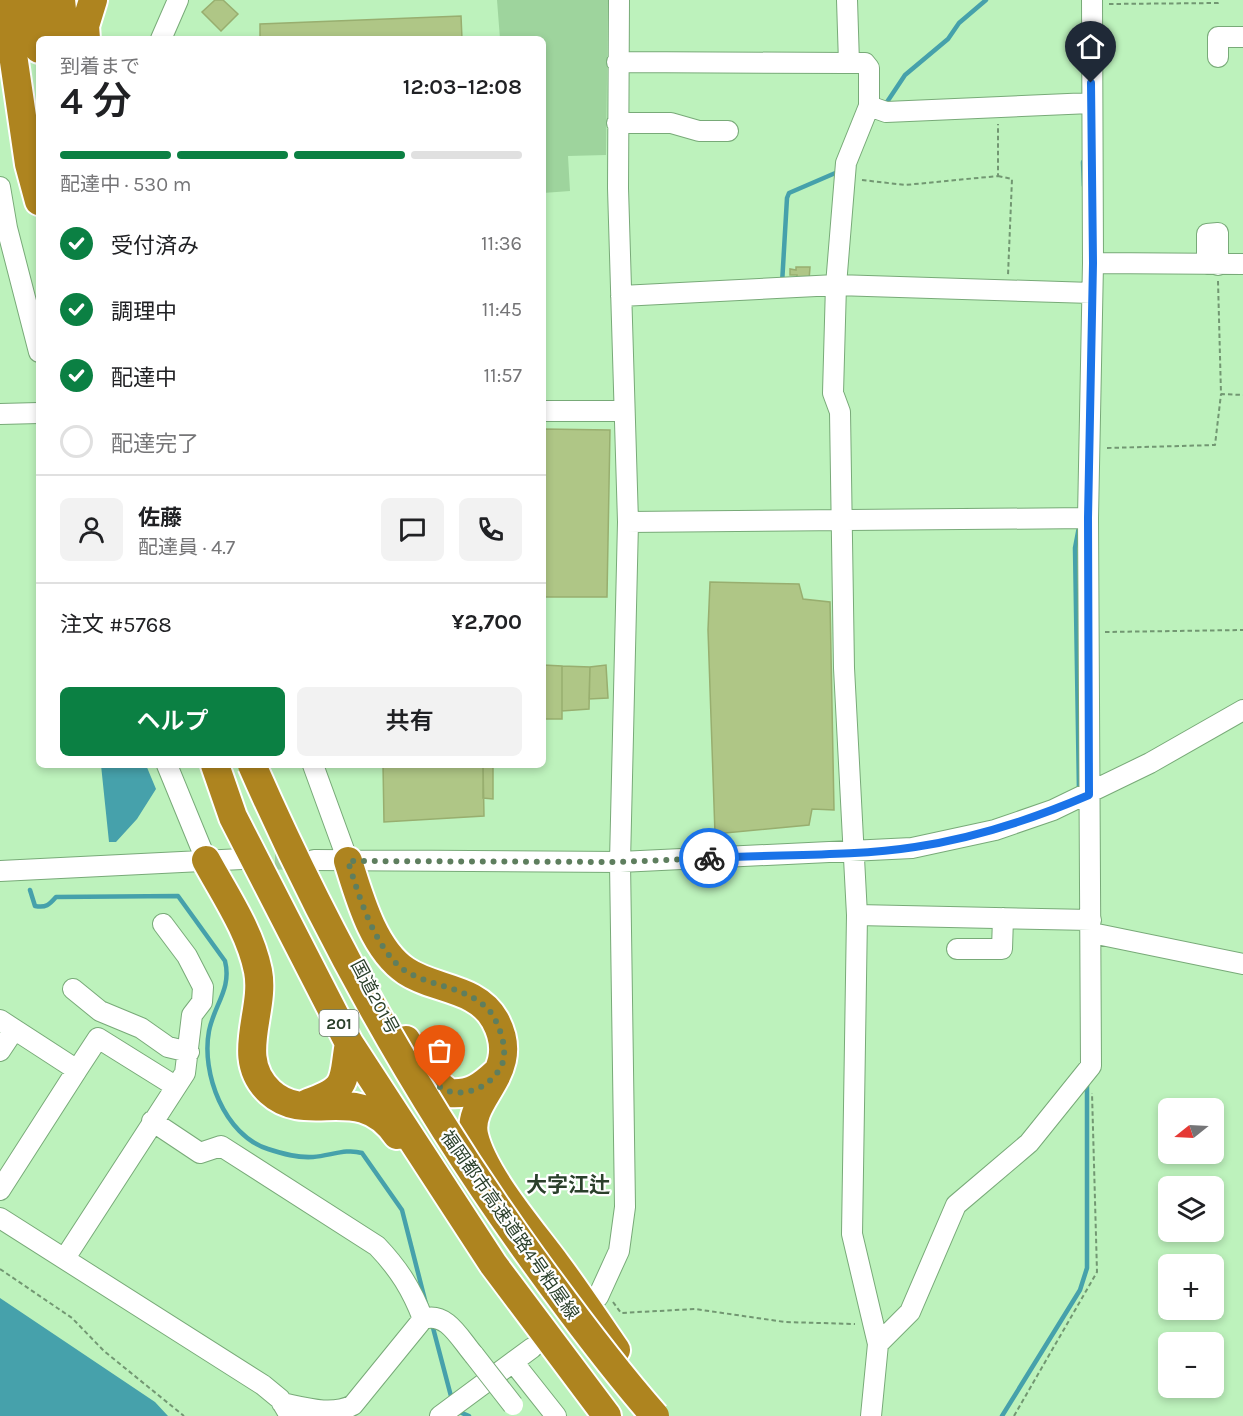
<!DOCTYPE html>
<html lang="ja">
<head>
<meta charset="utf-8">
<style>
  body { margin:0; font-family:Karla,"Noto Sans JP",sans-serif; background:#f2f2f2; color:#202124; height:100vh; display:flex; flex-direction:column; font-size:22px; white-space:nowrap }
  * { box-sizing:border-box; margin:0 }
  p { font-size:20px; color:#757577 }
  .icon { flex:none; width:33px; height:33px; fill:none; stroke:currentColor; stroke-width:2; stroke-linecap:round; stroke-linejoin:round }
  .map { position:relative; flex:1; overflow:hidden }
  .sheet { position:absolute; left:36px; top:36px; width:510px; height:732px; display:flex; flex-direction:column; background:#fff; border-radius:9px; box-shadow:0 3px 9px #0003 }
  .sheet>* { flex:none }
  .needle { width:39px; rotate:252deg }
  .controls { position:absolute; left:1158px; top:1098px; display:grid; gap:12px }
  .controls a { display:grid; place-items:center; width:66px; height:66px; border-radius:9px; background:#fff; box-shadow:0 3px 9px #0003; font-size:30px }
  .pin { position:absolute; display:grid; place-items:center; width:51px; height:51px; color:#fff; margin:-62px -26px; border-radius:50% 50% 50% 0; rotate:-45deg; box-shadow:0 0 6px #0007 }
  .pin .icon { rotate:45deg }
  .courier { position:absolute; display:grid; place-items:center; width:60px; height:60px; margin:-30px; border:4px solid #1a73e8; border-radius:50%; background:#fff; color:#222; box-shadow:0 2px 8px #0007 }
  .head em { font-style:normal; font-weight:600 }
  .head div { display:flex; flex-direction:column-reverse }
  .head { display:flex; align-items:center; justify-content:space-between; height:102px; padding:0 24px }
  h1 { font-size:39px; font-weight:600; line-height:45px }
  .bar { display:grid; grid-template-columns:repeat(4,1fr); gap:9px 6px; align-content:center; height:72px; padding:0 24px }
  .bar i { height:8px; border-radius:4px; background:#e0e0e0 }
  .bar .selected { background:#0b8043 }
  .bar p { grid-column:span 4 }
  .line { display:flex; align-items:center; gap:15px; padding:0 24px; border-top:2px solid #e0e0e0 }
  .line div { flex:1 }
  .round { display:grid; place-items:center; flex:none; width:63px; height:63px; border-radius:9px; background:#f2f2f2 }
  ol { padding:0 24px; list-style:none }
  li { display:flex; align-items:center; gap:18px; height:66px }
  li p { margin-inline-start:auto }
  li .icon { padding:6px; border-radius:50%; background:#0b8043; color:#fff; stroke-width:4 }
  li:last-child { color:#757577 }
  li i { width:33px; height:33px; border:3px solid #e0e0e0; border-radius:50% }
  .button { display:flex; gap:12px; margin-top:auto; padding:12px 24px }
  .button a { flex:1; height:69px; border-radius:9px; background:#0b8043; color:#fff; font-size:24px; font-weight:600; line-height:69px; text-align:center }
  .button a+a { background:#f2f2f2; color:#202124 }
  .map>svg:first-child { display:block }
  .green { fill:#9ed49d }
  .water { fill:#46a1ab }
  .lines { fill:none; stroke-linecap:round; stroke-linejoin:round }
  .stream { stroke:#46a1ab; stroke-width:4.5 }
  .building { fill:#afc686; stroke:#98ae6f; stroke-width:1.5 }
  .minor-tunnel { stroke:#a0ce9f; stroke-width:20; stroke-dasharray:20 10; stroke-linecap:butt }
  .minor-casing { stroke:#78aa78; stroke-width:22 }
  .highway-casing { stroke:#fff; stroke-width:32 }
  .path { stroke:#729772; stroke-width:2; stroke-dasharray:4.5 3; stroke-linecap:butt }
  .minor { stroke:#fff; stroke-width:20 }
  .highway { stroke:#ae841f; stroke-width:28 }
  .minor-bridge-casing { stroke:#78aa78; stroke-width:22; stroke-linecap:butt }
  .highway-bridge-casing { stroke:#fff; stroke-width:32; stroke-linecap:butt }
  .minor-bridge { stroke:#fff; stroke-width:20 }
  .highway-bridge { stroke:#ae841f; stroke-width:28 }
  .done { stroke:#5e7e5e; stroke-width:6; stroke-dasharray:0 10.8 }
  .route { stroke:#1a73e8; stroke-width:8 }
  .labels { text-anchor:middle; dominant-baseline:central; stroke-width:4.5; stroke-linejoin:round; paint-order:stroke }
  .shield { fill:#fff; stroke:#6b796b; stroke-width:1.5 }
  .shield-label { font-size:16px; font-weight:bold; fill:#2b402b }
  .street-label { font-size:18px; fill:#2b402b; stroke:#fff }
  .quarter-label { font-size:21px; font-weight:bold; fill:#2b402b; stroke:#fff }
</style>
</head>
<body>
<div class="map">
<svg width="1243" height="1416" viewBox="0 0 1243 1416">
  <rect width="100%" height="100%" fill="#bdf2bc"/>
  <path class="green" d="M497,0H608L606,155L568,156L570,191L543,193V39H500Z"/>
  <path class="water" d="M101,765H146L156,789L137,819L116,842H109Z
    M0,1298L155,1402L168,1416H0Z"/>
  <g class="lines">
    <path class="stream" d="M885,105L905,75L948,39L959,23L986,0
      M1083,162L1084,186
      M782,284L787,198L789,193L840,171
      M1079,527L1075,548L1079,791
      M30,890L35,906C46,908 49,905 56,897L178,896L225,961C232,989 214,1005 209,1031C201,1073 224,1135 268,1149C283,1154 297,1158 313,1157C330,1156 346,1148 362,1153L402,1210L426,1304
      M432,1324L452,1400
      M455,1410L469,1416
      M1002,1416L1080,1290L1087,1268V1081"/>
  </g>
  <path class="building" d="M215,0H223L238,14L221,31L202,12Z
    M461,16L462,39H260V24Z
    M796,267H810L809,280L797,279V275H790V269L796,270Z
    M543,429L610,430L607,597H543Z
    M710,582L799,584L803,599L830,602L834,810L812,809L809,825L715,834L708,630Z
    M543,665L562,666V719H543Z
    M606,665L608,698L589,699L590,667Z
    M562,666L590,667L589,709L562,711Z
    M383,765H483L484,816L384,822Z
    M483,765H493V799L483,798Z"/>
  <g class="lines">
    <path class="minor-tunnel" d="M245,859L306,860"/>
    <g class="minor-casing">
      <path id="minor" d="M847,0L849,63H865L869,68V106L846,163L836,285L833,393L840,412L844,668L857,915L852,1234L878,1344L871,1416
        M161,39L178,0
        M1218,57V37H1243
        M617,62L849,63
        M869,106L886,112L1091,103
        M617,123H671L699,131H728
        M0,187L7,228L39,352
        M1093,263L1243,264
        M1207,264V234L1218,233V265
        M621,296L836,285L1092,293
        M543,411H624
        M0,414L39,413
        M628,522L1088,518
        M167,765L206,860
        M313,765L348,861
        M314,860L620,862L912,848L995,830L1053,810L1150,763L1243,710
        M0,871L242,859
        M857,915L1091,920
        M1092,933L1243,964
        M957,949H1002L1003,918
        M73,989L100,1011L141,1028L168,1047L189,1052
        M0,1020L77,1070L98,1038L175,1086
        M0,1051L14,1030
        M152,1121L200,1153L221,1146L377,1246C399,1269 412,1290 423,1319
        M0,1190L77,1070
        M0,1218L263,1385L280,1399L290,1416
        M65,1258L185,1073L192,1015L202,1002L203,987L187,956L163,924
        M598,1297L619,1251L625,1207L620,862L628,522L618,188L619,0
        M878,1344L910,1312L956,1205L1029,1143L1091,1066L1088,518L1093,263L1092,0
        M514,1363L556,1416
        M282,1403C306,1408 332,1416 353,1405L423,1319C447,1311 460,1339 474,1355
        M440,1416L532,1348"/>
    </g>
    <g class="highway-casing">
      <path id="highway" d="M5,0L29,164L39,201
        M33,0L39,49
        M61,0L65,39
        M86,39L85,26L93,0
        M215,765L233,817L349,1043L493,1264L607,1416
        M206,860C225,895 250,931 258,971C266,1012 233,1058 270,1092C308,1127 359,1080 397,1135
        M348,861C359,896 373,949 406,971C434,990 477,987 495,1020C524,1073 466,1097 474,1135C483,1175 531,1230 556,1264C577,1292 596,1321 616,1350
        M406,1040L429,1077L449,1093C471,1095 482,1086 497,1072
        M308,1103C350,1088 342,1082 349,1043"/>
    </g>
    <path class="path" d="M1109,4L1218,3V0
      M998,176L1012,179L1008,275
      M862,180L905,185L998,176V124
      M1218,281L1221,394L1243,395
      M1107,448L1215,445L1221,394
      M1105,632L1243,630
      M0,1269L72,1318L104,1351L184,1416
      M613,1302L621,1313L695,1309L785,1322L855,1324
      M1014,1416L1097,1272L1092,1093"/>
    <use href="#minor" class="minor"/>
    <use href="#highway" class="highway"/>
    <g class="minor-bridge-casing">
      <path id="minor-bridge" d="M474,1355L513,1405"/>
    </g>
    <g class="highway-bridge-casing">
      <path id="highway-bridge" d="M252,765C329,940 420,1103 532,1258C571,1312 611,1366 655,1416"/>
    </g>
    <use href="#minor-bridge" class="minor-bridge"/>
    <use href="#highway-bridge" class="highway-bridge"/>
  </g>
  <g class="lines">
    <path class="done" d="M440,1087C461,1101 494,1087 503,1062C507,1047 500,1027 492,1014C473,988 433,987 407,972C376,953 358,894 348,861L620,862L709,858"/>
    <path class="route" d="M709,858C775,854 851,857 915,847C975,838 1033,819 1089,795L1088,518L1093,263L1091,83"/>
  </g>
  <g class="labels">
    <rect class="shield" x="319.5" y="1010" width="39" height="26" rx="4.5"/>
    <g class="shield-label">
      <text x="339" y="1023">201</text>
    </g>
    <g class="street-label">
      <text transform="translate(375 997) rotate(62)">国道201号</text>
      <text transform="translate(510 1225) rotate(55)">福岡都市高速道路4号粕屋線</text>
    </g>
    <g class="quarter-label">
      <text x="568" y="1185">大字江辻</text>
    </g>
  </g>
</svg>
<div class="controls">
<a><svg class="needle" viewBox="-14 -14 28 28"><path d="M0-13l5 13h-10z" fill="#e53935"/><path d="M0 13l5-13h-10z" fill="#757577"/></svg></a>
<a><svg class="icon" aria-label="layers" viewBox="0 0 24 24"><path d="M12 4l9 5-9 5-9-5zM3 14l9 5 9-5"/></svg></a>
<a>+</a>
<a>−</a>
</div>
<div class="pin" style="left:440px;top:1087px;background:#ea580c"><svg class="icon" aria-label="bag" viewBox="0 0 24 24"><path d="M5 8h14l-1 12H6zM9 8a3 3 0 0 1 6 0"/></svg></div>
<div class="pin" style="left:1091px;top:83px;background:#1f2937"><svg class="icon" aria-label="home" viewBox="0 0 24 24"><path d="M3 11l9-7 9 7M6 9v11h12V9"/></svg></div>
<div class="courier" style="left:709px;top:858px"><svg class="icon" aria-label="bike" viewBox="0 0 24 24"><circle cx="6" cy="16" r="4"/><circle cx="18" cy="16" r="4"/><path d="M6 16l4-8h5l3 8M10 8l3 8H6M13 5h3"/></svg></div>
<section class="sheet">
<div class="head"><div><h1>4 分</h1><p>到着まで</p></div><em>12:03–12:08</em></div>
<div class="bar"><i class="selected"></i><i class="selected"></i><i class="selected"></i><i></i><p>配達中 · 530 m</p></div>
<ol>
<li><svg class="icon" aria-label="check" viewBox="0 0 24 24"><path d="M5 12l5 5 9-10"/></svg>受付済み<p>11:36</p></li>
<li><svg class="icon" aria-label="check" viewBox="0 0 24 24"><path d="M5 12l5 5 9-10"/></svg>調理中<p>11:45</p></li>
<li><svg class="icon" aria-label="check" viewBox="0 0 24 24"><path d="M5 12l5 5 9-10"/></svg>配達中<p>11:57</p></li>
<li><i></i>配達完了</li>
</ol>
<div class="line" style="height:108px"><a class="round"><svg class="icon" aria-label="person" viewBox="0 0 24 24"><circle cx="12" cy="8" r="4"/><path d="M4 21q1-7 8-7t8 7"/></svg></a><div><b>佐藤</b><p>配達員 · 4.7</p></div><a class="round"><svg class="icon" aria-label="chat" viewBox="0 0 24 24"><path d="M4 5h16v11H9l-5 4z"/></svg></a><a class="round"><svg class="icon" aria-label="phone" viewBox="0 0 24 24"><path d="M5 4h4l2 5-3 2q2 4 5 5l2-3 5 2v4C11 20 4 13 5 4z"/></svg></a></div>
<div class="line" style="height:78px"><div>注文 #5768</div><b>¥2,700</b></div>
<div class="button"><a>ヘルプ</a><a>共有</a></div>
</section>
</div>
</body>
</html>
